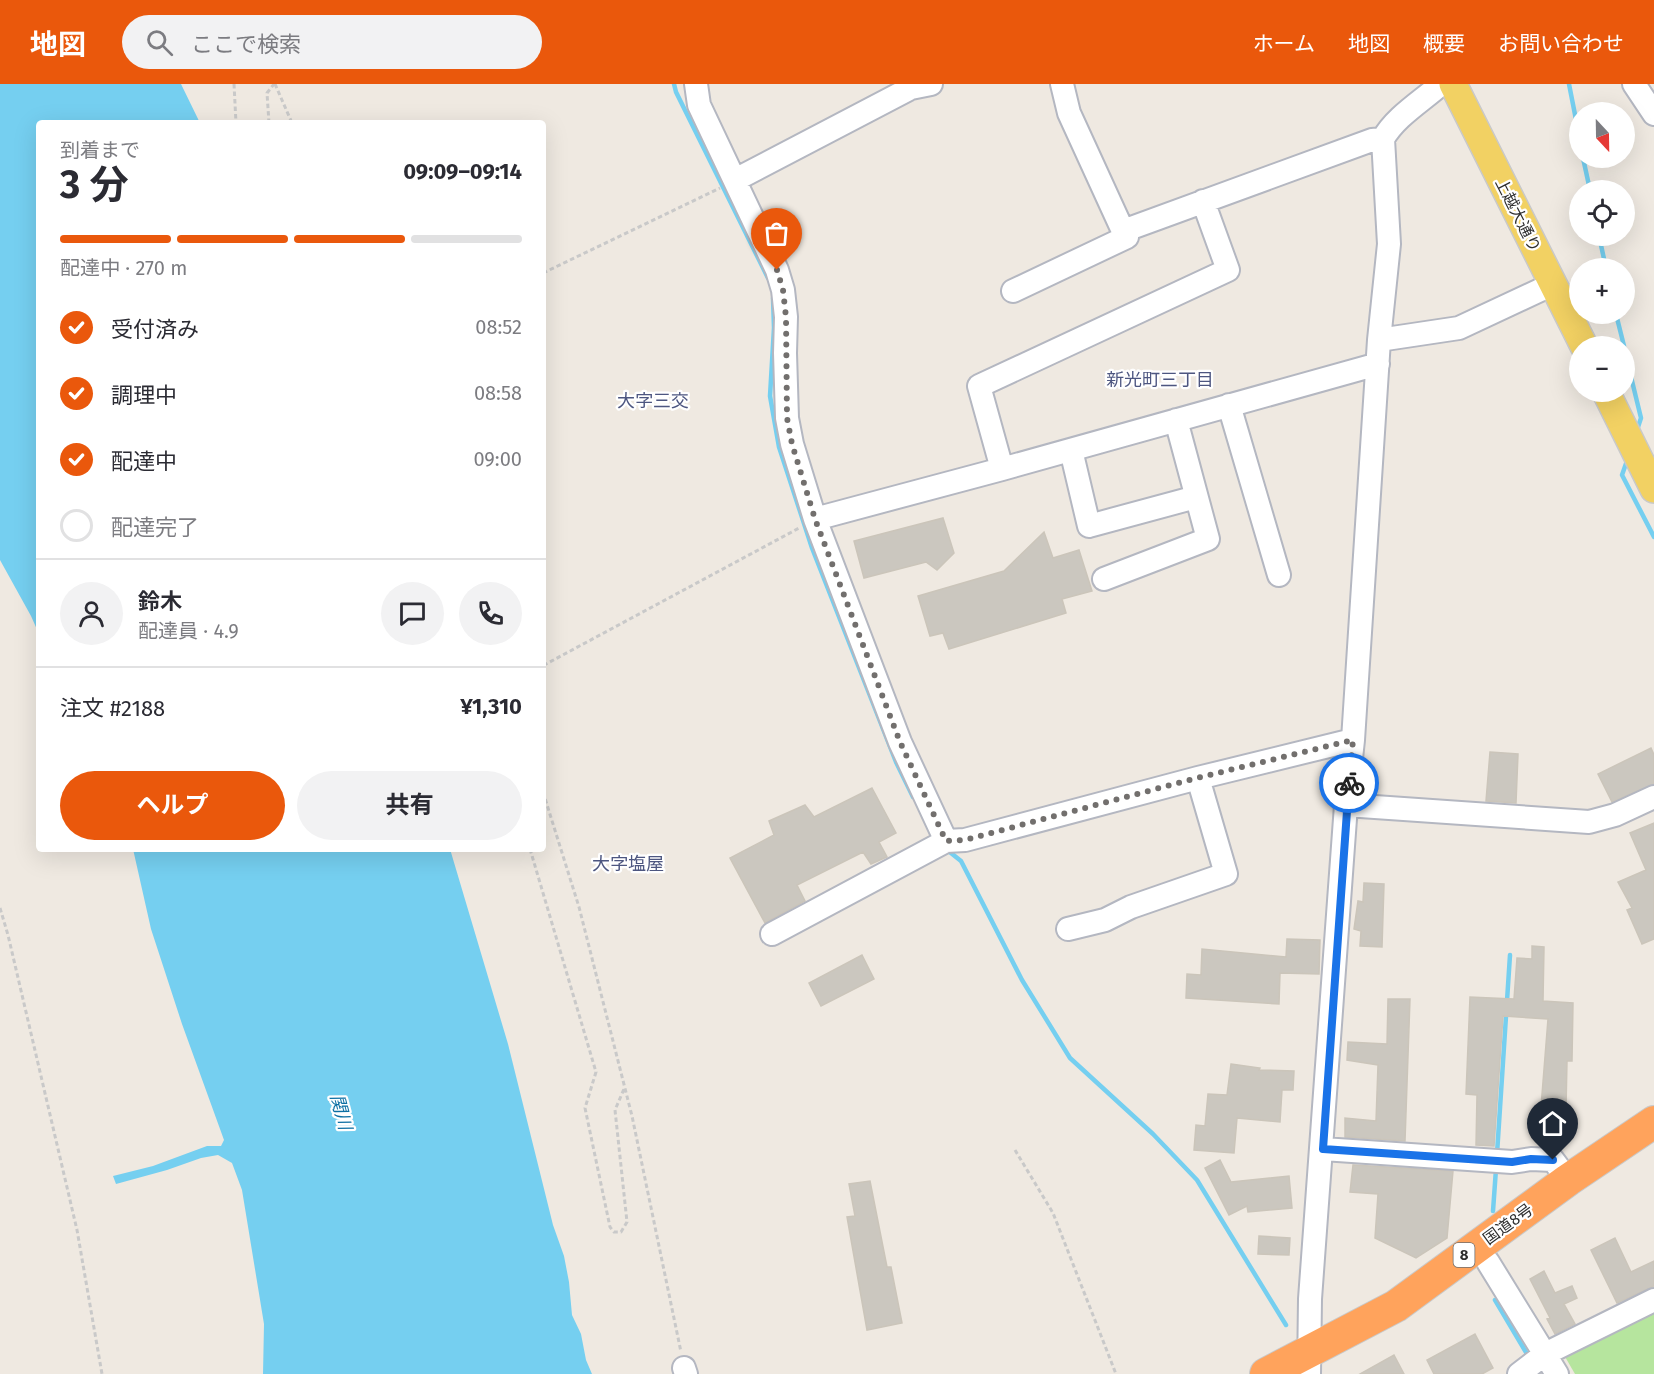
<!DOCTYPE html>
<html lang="ja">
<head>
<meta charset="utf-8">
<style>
  body { margin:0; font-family:"Fira Sans","Noto Sans JP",sans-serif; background:#f2f2f3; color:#2b2b33; height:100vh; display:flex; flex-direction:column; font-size:22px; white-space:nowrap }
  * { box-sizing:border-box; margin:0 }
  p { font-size:20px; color:#7c7c81 }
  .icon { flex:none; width:33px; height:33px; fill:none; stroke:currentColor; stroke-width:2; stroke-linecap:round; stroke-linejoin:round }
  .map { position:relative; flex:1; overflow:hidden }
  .drawer { position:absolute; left:36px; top:36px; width:510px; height:732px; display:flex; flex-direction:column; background:#fff; border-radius:6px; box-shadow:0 6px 24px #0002 }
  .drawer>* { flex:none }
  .needle { width:39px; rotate:158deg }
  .buttons { position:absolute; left:1569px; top:18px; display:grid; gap:12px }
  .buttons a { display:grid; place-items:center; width:66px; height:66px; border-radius:50%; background:#fff; box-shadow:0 6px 24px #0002; font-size:30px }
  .pin { position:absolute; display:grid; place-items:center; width:51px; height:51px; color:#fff; margin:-62px -26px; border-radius:50% 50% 50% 0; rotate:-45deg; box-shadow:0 0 6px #0007 }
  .pin .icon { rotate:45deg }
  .courier { position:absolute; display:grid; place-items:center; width:60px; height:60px; margin:-30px; border:4px solid #1a73e8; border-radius:50%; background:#fff; color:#222; box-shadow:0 2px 8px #0007 }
  .overview em { font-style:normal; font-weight:700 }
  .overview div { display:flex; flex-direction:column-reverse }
  .overview { display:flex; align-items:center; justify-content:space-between; height:102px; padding:0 24px }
  h1 { font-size:39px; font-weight:700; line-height:45px }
  .bar { display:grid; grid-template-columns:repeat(4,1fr); gap:9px 6px; align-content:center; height:72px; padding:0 24px }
  .bar i { height:8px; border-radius:4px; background:#e1e1e2 }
  .bar .selected { background:#ea580c }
  .bar p { grid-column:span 4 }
  .line { display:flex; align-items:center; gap:15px; padding:0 24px; border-top:2px solid #e1e1e2 }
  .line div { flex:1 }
  .round { display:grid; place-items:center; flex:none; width:63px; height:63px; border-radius:32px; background:#f2f2f3 }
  ol { padding:0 24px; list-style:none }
  li { display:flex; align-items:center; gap:18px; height:66px }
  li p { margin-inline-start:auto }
  li .icon { padding:6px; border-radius:50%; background:#ea580c; color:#fff; stroke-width:4 }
  li:last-child { color:#7c7c81 }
  li i { width:33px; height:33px; border:3px solid #e1e1e2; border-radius:50% }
  .action { display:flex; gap:12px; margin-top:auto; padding:12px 24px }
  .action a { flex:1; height:69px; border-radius:36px; background:#ea580c; color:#fff; font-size:24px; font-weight:700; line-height:69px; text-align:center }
  .action a+a { background:#f2f2f3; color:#2b2b33 }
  header { display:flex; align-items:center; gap:36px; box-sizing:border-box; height:84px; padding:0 30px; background:#ea580c; color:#fff }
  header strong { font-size:28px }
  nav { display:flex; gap:33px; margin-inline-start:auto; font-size:21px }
  .search { width:420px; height:54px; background:#f2f2f3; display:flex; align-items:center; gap:15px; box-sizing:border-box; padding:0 21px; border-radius:33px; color:#7c7c81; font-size:22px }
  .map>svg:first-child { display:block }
  .green { fill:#b6e59e }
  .water { fill:#75cff0 }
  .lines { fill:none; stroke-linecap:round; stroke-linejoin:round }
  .stream { stroke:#75cff0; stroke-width:4.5 }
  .building { fill:#cbc7bf; stroke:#cbc5ba; stroke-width:1.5 }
  .minor-casing { stroke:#b4b7c1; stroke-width:26 }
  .major-casing { stroke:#c9c9c9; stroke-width:30 }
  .highway-casing { stroke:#c9c9c9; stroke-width:34 }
  .path { stroke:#c9c9c9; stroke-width:3; stroke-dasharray:4.5 3; stroke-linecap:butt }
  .minor { stroke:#fff; stroke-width:22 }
  .major { stroke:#f2d163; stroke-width:27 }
  .highway { stroke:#ffa35c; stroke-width:32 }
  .done { stroke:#726f6d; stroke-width:6; stroke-dasharray:0 10.8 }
  .route { stroke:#1a73e8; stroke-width:8 }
  .labels { text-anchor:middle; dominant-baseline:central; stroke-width:4.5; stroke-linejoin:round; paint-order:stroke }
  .shield { fill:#fff; stroke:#6d6d6d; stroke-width:1.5 }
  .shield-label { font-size:15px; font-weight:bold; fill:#2e2e2e }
  .street-label { font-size:16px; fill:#2e2e2e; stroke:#fff }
  .neighbourhood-label { font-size:18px; fill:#4d5680; stroke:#fff }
  .water-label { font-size:18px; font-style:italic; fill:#0d6fa3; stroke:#fff }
</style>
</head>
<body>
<header>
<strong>地図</strong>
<div class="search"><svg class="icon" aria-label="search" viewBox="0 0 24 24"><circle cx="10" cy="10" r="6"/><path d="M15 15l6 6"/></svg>ここで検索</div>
<nav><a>ホーム</a><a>地図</a><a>概要</a><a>お問い合わせ</a></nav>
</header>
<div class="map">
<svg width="1654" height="1290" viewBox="0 0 1654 1290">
  <rect width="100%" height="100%" fill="#efe9e1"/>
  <path class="green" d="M1654,1226V1290H1575L1564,1271Z"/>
  <path class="water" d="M0,0H181L200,39H39V550L31,532L0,476Z
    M133,765H450L508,960L553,1141L564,1172L569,1198L572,1231L581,1250L586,1276L592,1290H263L264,1240L242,1106L232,1079L218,1071L201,1074L167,1086L116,1100L113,1092L153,1082L207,1062H221L224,1056L182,940L151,845Z"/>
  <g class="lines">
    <path class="stream" d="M674,0L676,8L768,194
      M1569,0L1580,56
      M1583,74L1590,106
      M1599,152L1606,184
      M773,214L774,244L770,312L779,363L812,464L896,678L913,713
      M1616,230L1624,262
      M1624,264L1641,334L1637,346
      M1628,374L1622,391L1654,453
      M946,765L961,777L1022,896L1070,974L1153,1050L1197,1096L1286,1241
      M1497,1070L1510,871
      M1493,1127L1496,1085
      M1495,1216L1530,1275"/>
  </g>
  <path class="building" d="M943,434L954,469L937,486L926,478L864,494L854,457Z
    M1044,448L1053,474L1079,466L1092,507L1062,515L1066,529L949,565L943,549L930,552L918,512L1004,487Z
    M1651,664L1654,671V700L1612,718L1598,690Z
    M1490,668L1518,670L1516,719L1486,717Z
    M872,704L896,749L879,758L887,773L871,780L863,768L797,801L805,817L765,839L730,774L774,751L769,737L805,721L814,733Z
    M1654,739V855L1642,860L1627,826L1632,824L1618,798L1646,786L1630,749Z
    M1364,799L1384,800L1382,863L1360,862L1361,847L1354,845L1358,817L1363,818Z
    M1287,855L1320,856L1319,890L1280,889L1279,920L1186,914L1187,890L1201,891L1202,865L1286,873Z
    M1532,862L1544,863L1543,917L1573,919L1572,977H1567L1566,1024L1541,1023L1548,935L1503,932L1494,1062L1476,1061L1477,1011L1466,1010L1470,913L1514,915L1517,874L1532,875Z
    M862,871L874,895L821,922L809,899Z
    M1388,915H1410L1405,1057L1345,1053V1034L1376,1037L1378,981L1347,976L1348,958L1387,960Z
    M1231,980L1260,984L1259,986L1294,987L1293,1006H1282L1280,1038L1237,1034L1234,1069L1194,1066L1196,1041L1205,1042L1208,1010L1227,1011Z
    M1220,1076L1231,1098L1289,1092L1292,1124L1248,1128L1247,1122L1229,1131L1205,1084Z
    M1353,1081L1453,1087L1447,1154L1416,1174L1375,1154L1378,1110L1350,1108Z
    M870,1097L887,1183H891L902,1239L867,1246L847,1133L855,1132L849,1100Z
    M1259,1152L1290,1154L1289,1171L1258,1170Z
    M1615,1154L1631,1188L1654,1177V1202L1617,1219L1591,1166Z
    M1544,1187L1555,1209L1572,1202L1577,1214L1564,1220L1575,1240L1555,1250L1547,1235L1550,1234L1530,1195Z
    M1475,1250L1493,1284L1482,1290H1434L1427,1276Z
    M1394,1271L1404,1290H1360Z"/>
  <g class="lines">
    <g class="minor-casing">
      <path id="minor" d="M696,0L699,21L777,186L783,206L786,233L785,269L787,334L792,360L815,435L900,658L946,757
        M1062,0L1069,29L1123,147L1372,56L1383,55
        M1634,0L1654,30
        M735,96L911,4L931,0
        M1013,207L1127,153L1123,147
        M1379,256L1459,244L1553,200
        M1229,321L1279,491
        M1071,366L1089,442L1196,413
        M1002,385L979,302L1228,186L1203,117
        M815,435L1002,385L1378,280
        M1104,495L1208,455L1176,336
        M1346,721L1589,738L1615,731L1654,713
        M1068,845L1105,836L1131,823L1226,790L1198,694
        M772,850L946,757L965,756L1198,694L1353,656
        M1323,1065L1512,1078L1531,1075L1553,1076L1568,1096
        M1488,1178L1557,1290
        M684,1284L686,1290
        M1309,1290L1310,1215L1346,721L1353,656L1379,256L1389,160L1383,55C1395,33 1422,17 1441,0
        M1519,1290L1545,1270L1654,1216"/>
    </g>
    <g class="major-casing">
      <path id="major" d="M1453,0L1584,262
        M1606,308L1654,405"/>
    </g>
    <g class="highway-casing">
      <path id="highway" d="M1266,1290L1396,1222L1568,1096L1654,1038"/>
    </g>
    <path class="path" d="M234,0L236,39
      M275,0L292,39
      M269,39L267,9L274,0
      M543,189L720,104
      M543,580H546L801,443
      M543,708L579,823L632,1032L681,1268
      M530,765L596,988L585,1024L610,1143L614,1148H621L627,1138L615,1026L624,1005
      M0,824L8,851L77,1146L102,1290
      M1015,1066L1053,1129L1116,1290"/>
    <use href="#minor" class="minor"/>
    <use href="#major" class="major"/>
    <use href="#highway" class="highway"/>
  </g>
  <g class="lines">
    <path class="done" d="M777,186L783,206L786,233L787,334L792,360L815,435L900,658L946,757L965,756L1197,694L1353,656L1349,699"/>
    <path class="route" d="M1349,699L1323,1065L1512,1078L1531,1075L1553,1076"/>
  </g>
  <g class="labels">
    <rect class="shield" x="1453.5" y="1159" width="21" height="24" rx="4.5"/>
    <g class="shield-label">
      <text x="1464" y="1171">8</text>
    </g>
    <g class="street-label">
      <text transform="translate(1518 131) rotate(63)">上越大通り</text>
      <text transform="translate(1508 1140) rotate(-36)">国道8号</text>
    </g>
    <g class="neighbourhood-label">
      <text x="1160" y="296">新光町三丁目</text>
      <text x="653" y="317">大字三交</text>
      <text x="628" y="780">大字塩屋</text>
    </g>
    <g class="water-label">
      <text transform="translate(341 1028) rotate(75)">関川</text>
    </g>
  </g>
</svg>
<div class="buttons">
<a><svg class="needle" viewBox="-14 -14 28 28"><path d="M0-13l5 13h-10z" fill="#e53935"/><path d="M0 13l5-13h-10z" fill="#7c7c81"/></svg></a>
<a><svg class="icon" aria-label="locate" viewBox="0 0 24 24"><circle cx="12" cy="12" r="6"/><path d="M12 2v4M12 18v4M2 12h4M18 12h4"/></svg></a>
<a>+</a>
<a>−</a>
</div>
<div class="pin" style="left:777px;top:186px;background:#ea580c"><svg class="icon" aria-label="bag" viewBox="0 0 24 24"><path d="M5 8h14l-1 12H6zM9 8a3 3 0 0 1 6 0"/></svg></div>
<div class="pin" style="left:1553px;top:1076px;background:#1f2937"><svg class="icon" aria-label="home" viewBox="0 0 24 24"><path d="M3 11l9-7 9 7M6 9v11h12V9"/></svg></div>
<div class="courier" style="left:1349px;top:699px"><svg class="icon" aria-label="bike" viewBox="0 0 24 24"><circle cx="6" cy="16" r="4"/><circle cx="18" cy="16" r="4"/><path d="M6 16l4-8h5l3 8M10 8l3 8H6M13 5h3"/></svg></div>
<section class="drawer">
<div class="overview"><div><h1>3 分</h1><p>到着まで</p></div><em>09:09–09:14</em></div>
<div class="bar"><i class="selected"></i><i class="selected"></i><i class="selected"></i><i></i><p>配達中 · 270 m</p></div>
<ol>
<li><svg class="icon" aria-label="check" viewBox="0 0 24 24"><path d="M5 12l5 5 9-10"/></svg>受付済み<p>08:52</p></li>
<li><svg class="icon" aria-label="check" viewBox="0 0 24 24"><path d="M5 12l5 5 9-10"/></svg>調理中<p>08:58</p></li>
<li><svg class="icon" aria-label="check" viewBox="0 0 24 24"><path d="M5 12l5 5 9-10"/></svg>配達中<p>09:00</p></li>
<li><i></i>配達完了</li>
</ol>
<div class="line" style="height:108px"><a class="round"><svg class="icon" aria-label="person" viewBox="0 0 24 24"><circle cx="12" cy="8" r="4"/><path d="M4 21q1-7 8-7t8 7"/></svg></a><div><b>鈴木</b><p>配達員 · 4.9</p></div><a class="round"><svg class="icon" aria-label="chat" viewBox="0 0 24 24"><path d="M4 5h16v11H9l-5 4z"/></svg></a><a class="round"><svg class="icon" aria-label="phone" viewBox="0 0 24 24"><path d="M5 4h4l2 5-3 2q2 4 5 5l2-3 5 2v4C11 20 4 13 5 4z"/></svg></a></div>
<div class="line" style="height:78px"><div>注文 #2188</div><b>¥1,310</b></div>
<div class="action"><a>ヘルプ</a><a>共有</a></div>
</section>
</div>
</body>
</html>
